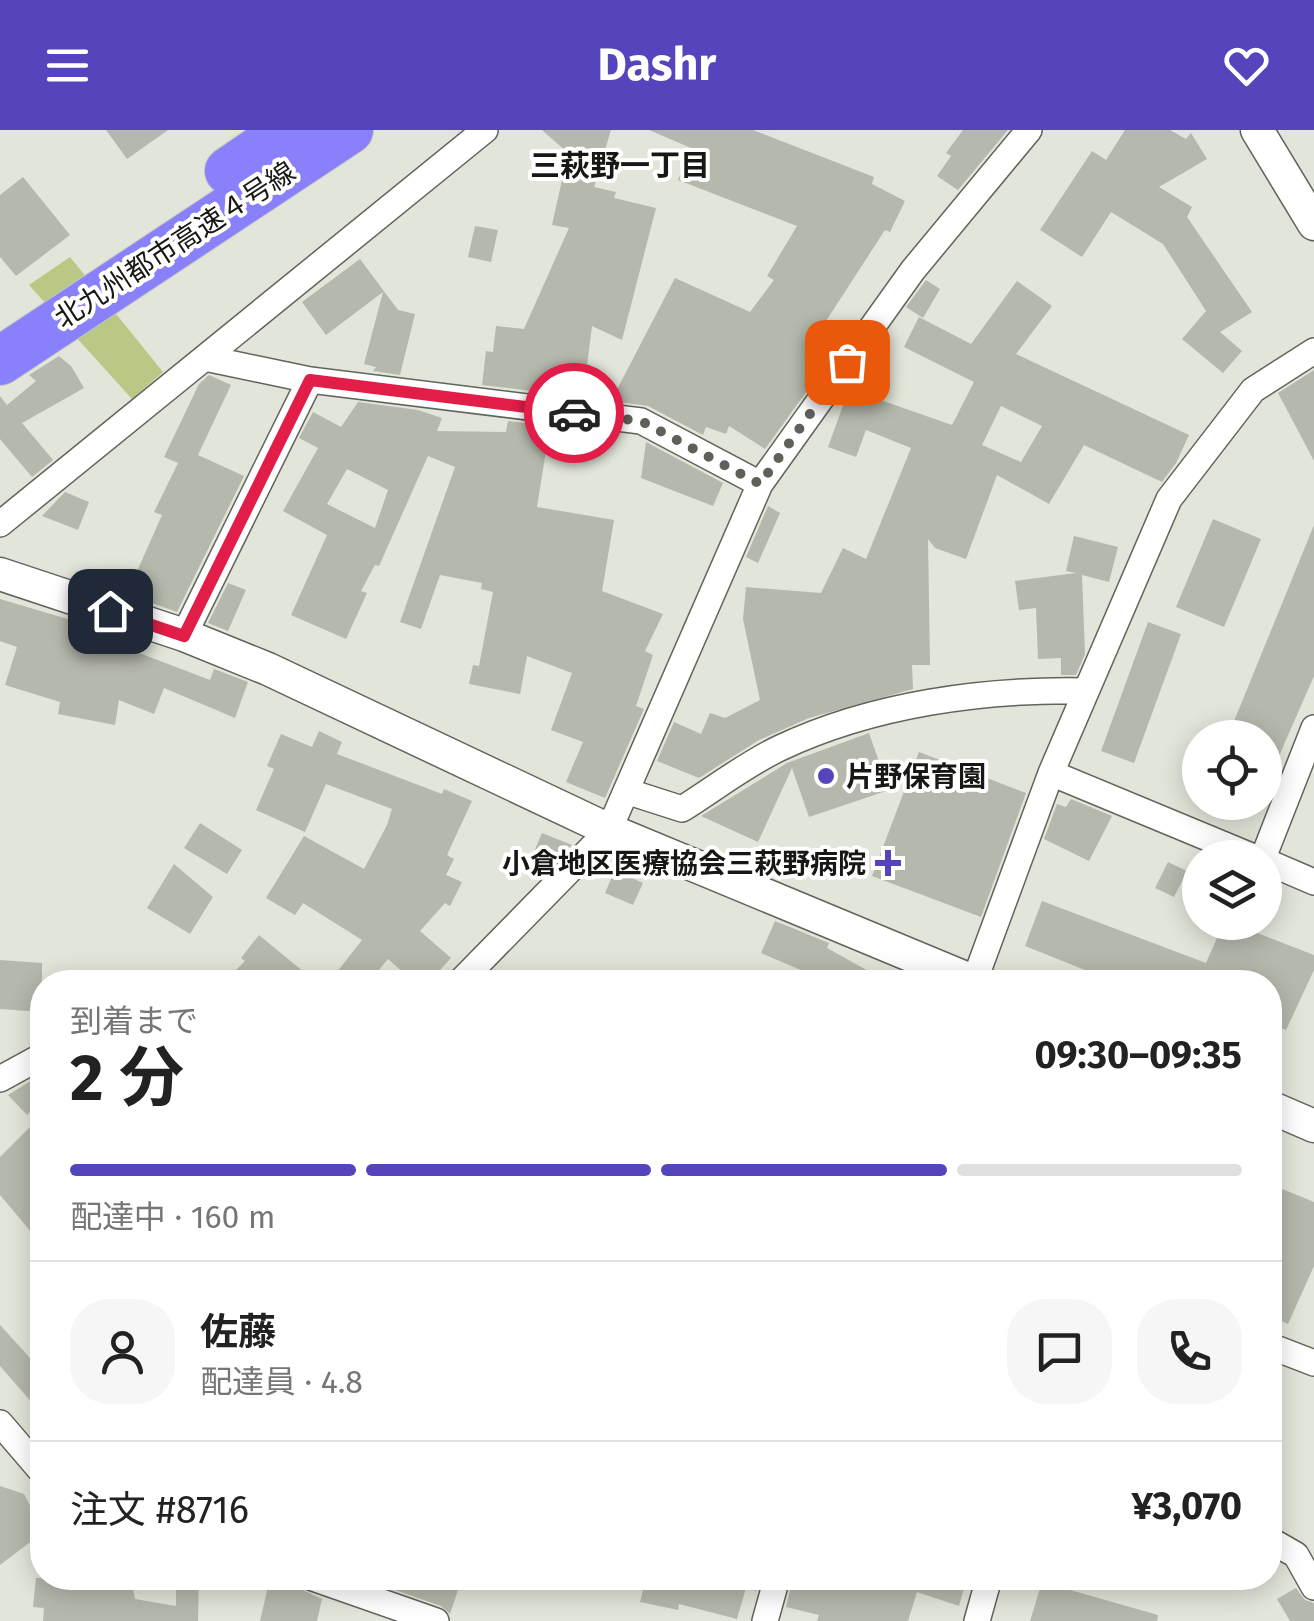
<!DOCTYPE html>
<html lang="ja">
<head>
<meta charset="utf-8">
<style>
  body { margin:0; font-family:"Fira Sans","Noto Sans JP",sans-serif; background:#f6f6f6; color:#222; height:100vh; display:flex; flex-direction:column; font-size:38px; white-space:nowrap }
  * { box-sizing:border-box; margin:0 }
  p { font-size:32px; color:#767676 }
  .icon { flex:none; width:55px; height:55px; fill:none; stroke:currentColor; stroke-width:2; stroke-linecap:round; stroke-linejoin:round }
  .map { position:relative; flex:1; overflow:hidden }
  .panel { position:absolute; left:30px; top:840px; width:1252px; height:620px; display:flex; flex-direction:column; background:#fff; border-radius:40px; box-shadow:0 5px 25px #0003 }
  .panel>* { flex:none }
  .controls { position:absolute; left:1182px; top:590px; display:grid; gap:20px }
  .controls a { display:grid; place-items:center; width:100px; height:100px; border-radius:50%; background:#fff; box-shadow:0 5px 25px #0003; font-size:50px }
  .pin { position:absolute; display:grid; place-items:center; width:85px; height:85px; color:#fff; margin:-42px; border-radius:20px; box-shadow:0 5px 15px #0006 }
  .courier { position:absolute; display:grid; place-items:center; width:100px; height:100px; margin:-50px; border:8px solid #e11d48; border-radius:50%; background:#fff; color:#222; box-shadow:0 2px 12px #0007 }
  .headline em { font-style:normal; font-weight:700 }
  .headline div { display:flex; flex-direction:column-reverse }
  .headline { display:flex; align-items:center; justify-content:space-between; height:170px; padding:0 40px }
  h1 { font-size:65px; font-weight:700; line-height:75px }
  .bar { display:grid; grid-template-columns:repeat(4,1fr); gap:15px 10px; align-content:center; height:120px; padding:0 40px }
  .bar i { height:12px; border-radius:8px; background:#e0e0e0 }
  .bar .on { background:#5545bd }
  .bar p { grid-column:span 4 }
  .line { display:flex; align-items:center; gap:25px; padding:0 40px; border-top:2px solid #e0e0e0 }
  .line div { flex:1 }
  .round { display:grid; place-items:center; flex:none; width:105px; height:105px; border-radius:40px; background:#f6f6f6 }
  header { display:flex; justify-content:space-between; align-items:center; height:130px; padding:0 40px; background:#5545bd; color:#fff; font-size:45px; font-weight:700 }
  .map>svg:first-child { display:block }
  .green { fill:#bac886 }
  .building { fill:#b5b8ac; fill-rule:evenodd }
  .lines { fill:none; stroke-linecap:round; stroke-linejoin:round }
  .minor-casing { stroke:#616459; stroke-width:28 }
  .tertiary-casing { stroke:#616459; stroke-width:35 }
  .motorway-casing { stroke:#c3c3c2; stroke-width:50 }
  .minor { stroke:#fff; stroke-width:25 }
  .tertiary { stroke:#fff; stroke-width:32 }
  .motorway { stroke:#8980fc; stroke-width:48 }
  .done { stroke:#5e6059; stroke-width:10; stroke-dasharray:0 18 }
  .route { stroke:#e11d48; stroke-width:12 }
  .poi-dot { fill:#5545bd; stroke:#fff; stroke-width:4 }
  .labels { text-anchor:middle; dominant-baseline:central; stroke-width:8; stroke-linejoin:round; paint-order:stroke }
  .street-label { font-size:28px; fill:#171814; stroke:#fff }
  .poi-label { font-size:28px; font-weight:bold; fill:#171814; stroke:#fff; text-anchor:start }
  .neighbourhood-label { font-size:30px; font-weight:bold; fill:#171814; stroke:#fff }
</style>
</head>
<body>
<header><svg class="icon" aria-label="menu" viewBox="0 0 24 24"><path d="M4 6h16M4 12h16M4 18h16"/></svg>Dashr<svg class="icon" aria-label="heart" viewBox="0 0 24 24"><path d="M12 20l-8-8c-3-5 5-10 8-4 3-6 11-1 8 4z"/></svg></header>
<div class="map">
<svg width="1314" height="1491" viewBox="0 0 1314 1491">
  <rect width="100%" height="100%" fill="#e2e5d9"/>
  <path class="green" d="M70,127L163,242L132,269L29,155Z"/>
  <path class="building" d="M106,0H168L127,29Z
    M542,0H611L594,57L616,62L614,68L656,78L622,210L592,196L583,267L482,255L486,221L493,222L496,196L524,199L569,98L552,95L568,23Z
    M649,0H753L874,47L872,54L905,71L890,102L885,100L815,208L831,218L812,245L817,247L765,319L729,296L726,304L706,297L703,305L648,276L611,271L675,148L750,182L774,150L767,146L797,96L678,50L691,18Z
    M963,0H1008L958,60L937,46L951,26L946,23Z
    M1125,0H1170L1186,9L1191,3L1207,29L1159,57L1192,77L1187,87L1252,182L1220,202L1242,221L1223,243L1182,209L1206,181L1163,114L1111,82L1082,127L1040,100L1092,21L1106,30Z
    M23,47L70,105L16,146L0,127V65Z
    M475,96L498,100L491,132L468,127Z
    M360,129L398,180L415,184L400,245L373,241L376,237L364,234L383,162L326,205L302,172Z
    M926,150L940,159L923,188L906,177Z
    M1017,151L1052,176L1016,224L1189,305L1176,333L1162,352L1084,315L1049,374L997,345L966,429L935,418L928,409L930,535H912L913,559L809,588L759,610L699,648L657,631L674,592L701,604L710,583L725,588L760,570L743,489L746,457L821,463L843,418L866,429L911,318L866,300L856,327L828,317L849,259L952,295L974,252L904,217L919,187L971,214ZM1001,276L1042,296L1021,332L982,315Z
    M59,226L71,236L84,258L22,293L53,330L32,347L0,309V266L7,275L36,251L29,245Z
    M1314,240V331L1278,263Z
    M209,245L231,255L198,325L244,346L177,482L127,464L162,385L154,382L178,333L164,327L199,254Z
    M358,272L418,280L442,288L437,301L506,302L508,291L550,296L537,377L614,390L602,461L663,484L645,521L653,525L636,576L644,579L605,668L566,652L583,612L551,600L572,543L527,526L520,564L469,554L473,535L479,536L493,462L481,459L482,453L440,445L421,499L400,492L455,337L428,326L379,436L375,435L361,461L367,463L346,509L291,485L327,405L283,381L318,318L299,308L313,282L341,297ZM347,339L388,360L375,398L327,374Z
    M646,312L723,353L713,376L641,348Z
    M65,362L89,372L78,400L42,386Z
    M768,376L780,383L758,433L746,427Z
    M1213,389L1261,409L1224,497L1176,477Z
    M1314,395V546L1265,658V608H1241L1230,601Z
    M1074,406L1118,417L1109,452L1082,445L1085,524L1076,545H1061V528L1038,529L1036,478L1019,480L1015,451L1076,443L1066,441Z
    M228,453L246,460L228,501L208,493Z
    M0,469L115,503L113,513L210,550L214,539L248,552L235,588L164,558L154,584L119,570L115,595L58,584L60,572L5,555L17,517L0,511Z
    M1148,492L1181,504L1134,633L1101,621Z
    M319,601L342,612L337,624L442,664L444,659L472,671L447,725L454,729L446,745L462,752L450,776L445,773L420,801L451,828L429,852H414L388,829L369,852H329L362,810L303,773L295,785L266,768L304,706L364,739L387,695L392,679L326,654L305,702L256,680L274,639L267,636L281,604L312,617Z
    M869,603L889,660L809,687L792,638L758,712L701,686L787,633Z
    M919,622L1026,663L981,787L872,746Z
    M1071,669L1112,686L1089,731L1044,709L1057,674L1066,677Z
    M200,693L242,720L227,744L184,718Z
    M542,703L572,715L541,746L526,740Z
    M1168,732L1187,741L1174,767L1155,758Z
    M174,734L213,767L190,804L147,778Z
    M615,740L643,753L633,775L605,763Z
    M1042,771L1206,833L1224,792H1229L1314,825V840L1286,900L1270,893V852H1115L1025,816Z
    M775,791L829,813L827,818L888,852H829L761,823Z
    M259,805L316,852H224L245,831L241,828Z
    M0,830L42,833V882L0,879Z
    M42,944V970L27,985L8,965Z
    M30,997L42,1010V1115L0,1065V1027Z
    M1270,1054L1314,1072V1136L1288,1194L1270,1186Z
    M0,1195L31,1229L42,1218V1284L0,1236Z
    M0,1356L24,1364L37,1389L42,1390V1403L0,1435Z
    M36,1448H131L135,1469L176,1476V1448H199L198,1491H43L44,1478L33,1477Z
    M270,1448H297L301,1459L322,1469L317,1491H260Z
    M361,1448H462L450,1484L441,1476Z
    M646,1448H760L756,1461L746,1458L737,1489L679,1474L678,1480L640,1472Z
    M793,1448H941L965,1455L959,1476L917,1462L908,1491H817L819,1485L786,1477Z
    M1042,1452L1158,1485L1157,1491H1030Z
    M1296,1458L1305,1470L1314,1473V1491H1290L1277,1469Z"/>
  <g class="lines">
    <g class="minor-casing">
      <path id="minor" d="M205,228L310,250L641,291L760,354
        M0,394L485,0
        M184,505L310,250
        M1051,643L1256,728
        M626,661L682,679C714,659 746,634 780,618C873,574 984,559 1086,561
        M1263,728L1314,598
        M1265,731L1314,752
        M460,852L609,700L760,354L913,140L1029,0
        M974,852L1051,643L1169,369L1253,260L1314,221
        M0,949L42,926
        M1270,1216L1314,1233
        M0,1293L42,1342
        M1270,1410L1296,1425L1314,1457
        M313,1448L436,1491
        M765,1491L777,1448
        M977,1491L989,1448"/>
    </g>
    <g class="tertiary-casing">
      <path id="tertiary" d="M1257,0L1314,94
        M0,444L184,505L268,539L609,700L975,852
        M1270,977L1314,996"/>
    </g>
    <g class="motorway-casing">
      <path id="motorway" d="M229,41L289,0
        M0,231L349,0"/>
    </g>
    <use href="#minor" class="minor"/>
    <use href="#tertiary" class="tertiary"/>
    <use href="#motorway" class="motorway"/>
  </g>
  <g class="lines">
    <path class="done" d="M574,283L641,291L760,354L847,232"/>
    <path class="route" d="M110,481L184,506L310,250L574,283"/>
  </g>
  <g class="poi-dot">
    <circle cx="826" cy="646" r="10"/>
    <path d="M883 718h10v10h10v10h-10v10h-10v-10h-10v-10h10z"/>
  </g>
  <g class="labels">
    <g class="street-label">
      <text transform="translate(175 115) rotate(-33)">北九州都市高速４号線</text>
    </g>
    <g class="poi-label">
      <text x="846" y="646">片野保育園</text>
      <text x="866" y="733" text-anchor="end">小倉地区医療協会三萩野病院</text>
    </g>
    <g class="neighbourhood-label">
      <text x="620" y="36">三萩野一丁目</text>
    </g>
  </g>
</svg>
<div class="controls">
<a><svg class="icon" aria-label="locate" viewBox="0 0 24 24"><circle cx="12" cy="12" r="6"/><path d="M12 2v4M12 18v4M2 12h4M18 12h4"/></svg></a>
<a><svg class="icon" aria-label="layers" viewBox="0 0 24 24"><path d="M12 4l9 5-9 5-9-5zM3 14l9 5 9-5"/></svg></a>
</div>
<div class="pin" style="left:847px;top:232px;background:#ea580c"><svg class="icon" aria-label="bag" viewBox="0 0 24 24"><path d="M5 8h14l-1 12H6zM9 8a3 3 0 0 1 6 0"/></svg></div>
<div class="pin" style="left:110px;top:481px;background:#1f2937"><svg class="icon" aria-label="home" viewBox="0 0 24 24"><path d="M3 11l9-7 9 7M6 9v11h12V9"/></svg></div>
<div class="courier" style="left:574px;top:283px"><svg class="icon" aria-label="car" viewBox="0 0 24 24"><path d="M5 17H2v-5l4-1 3-4h7l3 4 3 1v5h-3M9 17h6M6 11h13"/><circle cx="7" cy="17" r="2"/><circle cx="17" cy="17" r="2"/></svg></div>
<section class="panel">
<div class="headline"><div><h1>2 分</h1><p>到着まで</p></div><em>09:30–09:35</em></div>
<div class="bar"><i class="on"></i><i class="on"></i><i class="on"></i><i></i><p>配達中 · 160 m</p></div>
<div class="line" style="height:180px"><a class="round"><svg class="icon" aria-label="person" viewBox="0 0 24 24"><circle cx="12" cy="8" r="4"/><path d="M4 21q1-7 8-7t8 7"/></svg></a><div><b>佐藤</b><p>配達員 · 4.8</p></div><a class="round"><svg class="icon" aria-label="chat" viewBox="0 0 24 24"><path d="M4 5h16v11H9l-5 4z"/></svg></a><a class="round"><svg class="icon" aria-label="phone" viewBox="0 0 24 24"><path d="M5 4h4l2 5-3 2q2 4 5 5l2-3 5 2v4C11 20 4 13 5 4z"/></svg></a></div>
<div class="line" style="height:130px"><div>注文 #8716</div><b>¥3,070</b></div>
</section>
</div>
</body>
</html>
